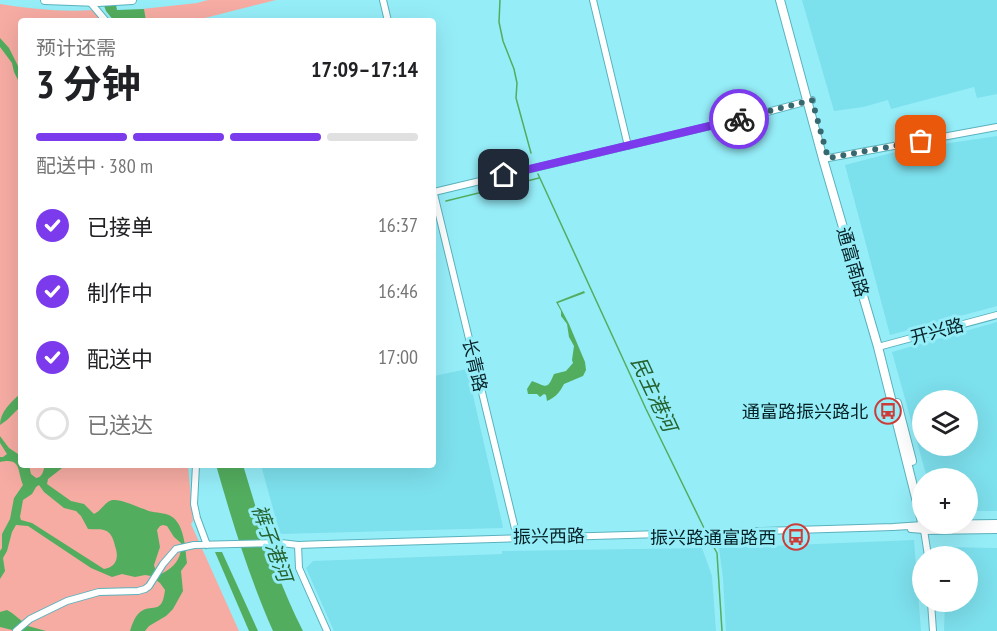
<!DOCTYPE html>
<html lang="zh">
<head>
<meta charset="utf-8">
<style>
  body { margin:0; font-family:"PT Sans Narrow","Noto Sans SC",sans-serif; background:#f2f2f2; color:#202124; height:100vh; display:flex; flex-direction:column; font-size:22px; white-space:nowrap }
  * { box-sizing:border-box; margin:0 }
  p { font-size:20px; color:#757577 }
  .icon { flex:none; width:33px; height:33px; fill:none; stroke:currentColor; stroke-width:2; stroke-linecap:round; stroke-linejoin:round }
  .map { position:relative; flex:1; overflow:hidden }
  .details { position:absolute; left:18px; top:18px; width:418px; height:450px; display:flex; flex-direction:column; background:#fff; border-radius:6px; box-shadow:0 6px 24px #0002 }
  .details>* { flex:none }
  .buttons { position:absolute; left:912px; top:390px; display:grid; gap:12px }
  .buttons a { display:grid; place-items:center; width:66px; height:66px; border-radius:50%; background:#fff; box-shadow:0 6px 24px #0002; font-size:30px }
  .pin { position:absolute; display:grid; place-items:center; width:51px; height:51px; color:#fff; margin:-26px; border-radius:12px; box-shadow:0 3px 9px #0006 }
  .courier { position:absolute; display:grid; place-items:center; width:60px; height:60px; margin:-30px; border:4px solid #7c3aed; border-radius:50%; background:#fff; color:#222; box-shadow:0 2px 8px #0007 }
  .head em { font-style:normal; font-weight:700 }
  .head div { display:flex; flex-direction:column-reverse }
  .head { display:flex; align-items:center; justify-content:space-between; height:102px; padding:0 18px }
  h1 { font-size:39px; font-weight:700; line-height:45px }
  .bar { display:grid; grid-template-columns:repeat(4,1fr); gap:9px 6px; align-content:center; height:72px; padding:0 18px }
  .bar i { height:8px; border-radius:4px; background:#e0e0e0 }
  .bar .selected { background:#7c3aed }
  .bar p { grid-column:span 4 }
  ol { padding:0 18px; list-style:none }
  li { display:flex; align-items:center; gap:18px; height:66px }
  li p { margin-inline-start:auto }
  li .icon { padding:6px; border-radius:50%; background:#7c3aed; color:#fff; stroke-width:4 }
  li:last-child { color:#757577 }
  li i { width:33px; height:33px; border:3px solid #e0e0e0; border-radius:50% }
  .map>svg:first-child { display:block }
  .built { fill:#7de0ed; fill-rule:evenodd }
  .green { fill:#f6aca3 }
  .water { fill:#53ad5e; fill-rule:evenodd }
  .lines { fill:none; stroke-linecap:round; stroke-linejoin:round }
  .stream { stroke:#53ad5e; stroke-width:1.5 }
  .minor-casing { stroke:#5ab2bd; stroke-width:8 }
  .major-casing { stroke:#5ab2bd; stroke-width:10 }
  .minor { stroke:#fff; stroke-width:6 }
  .major { stroke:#fff; stroke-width:8 }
  .done { stroke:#37686f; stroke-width:6; stroke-dasharray:0 10.8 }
  .route { stroke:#7c3aed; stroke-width:8 }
  .labels { text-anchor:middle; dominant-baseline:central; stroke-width:6; stroke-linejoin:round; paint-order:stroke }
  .street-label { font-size:18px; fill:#052125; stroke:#95edf8 }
  .poi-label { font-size:18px; fill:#052125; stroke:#95edf8; text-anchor:end }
  .water-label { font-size:20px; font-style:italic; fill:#25622e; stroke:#95edf8 }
</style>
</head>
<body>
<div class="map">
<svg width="997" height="631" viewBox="0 0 997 631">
  <rect width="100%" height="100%" fill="#95edf8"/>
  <path class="built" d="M802,0H997V94L977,98L974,87L891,109L888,100L863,107L834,111Z
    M997,136V306L890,335L845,165L903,150Z
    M997,322V511H968V478H927L892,352ZM922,400H968V446H922Z
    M467,369L503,527L502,528L280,534L261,465H434V376Z
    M914,540L921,631H726L723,578L719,548Z
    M945,547L997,548V631H944L945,602H968V556H945Z
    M702,548L712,576L716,631H334L306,568L313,561L502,554V551Z"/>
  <path class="green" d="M208,0H276L193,21H145L142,9L197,3Z
    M0,4C31,9 62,12 93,10L101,21H21V465H188L193,521L191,524L239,631H0Z"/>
  <path class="water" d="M102,0H115L117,10L144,9L146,21H114L106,11Z
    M0,38L9,48L21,72V86L14,72L12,63L0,47Z
    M584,291L585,293L558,303L569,324L585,362L586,370L583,376L564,384C560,392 556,397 547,401L546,395L544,394L540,397L537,394H528L527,389L532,381C546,386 547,391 554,374L566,371L573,363L572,360L574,346L569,337L567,324L561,316V311L556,302Z
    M21,393V406L7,420L0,425C0,412 11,402 21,393Z
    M0,436L9,448L21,456V465H29L31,474L36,478C43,477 43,471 45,465H66L48,479L47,484L71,501L84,504L94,514C101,511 105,502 112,500C122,499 135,506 144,509C152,513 158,512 166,514C185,519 185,548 187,563L181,571L183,591L173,609L166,616L149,626L145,631H130C132,625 134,618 139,613C151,602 162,617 165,590L160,583L151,576L145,575L135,577L122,574L112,577L91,568L28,526L16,525L12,532L7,551L3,558L5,571L0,579V551L2,548V534L10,519L14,498L23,485C17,471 22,457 0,462V457H3L7,454L0,443ZM39,485L44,492L64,508L76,511L81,516L88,529C94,530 103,528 108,532C112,535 114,541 115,546C119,557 117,567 104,569L32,523L21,520L20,517L23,500L32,494L36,487ZM163,525L167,526L174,537L181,543C182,558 175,567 161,574L156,572L154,565L160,547L157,530L160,526Z
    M216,465H243C260,521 276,579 303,631H273C249,577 232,521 216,465Z
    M215,552H222L258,631H249Z
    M7,610L12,613L28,626L46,631H16L0,627V612Z"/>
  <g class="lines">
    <path class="stream" d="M500,0L499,22L503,41L514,69L517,83L516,98L531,153
      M538,174L646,409L704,528
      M446,201L539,178
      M707,535L717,553L722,631"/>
    <g class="minor-casing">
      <path id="minor" d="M383,0L388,21
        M593,0L628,146
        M89,1L106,21
        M823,159L997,127
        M434,192L756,115L812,100
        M434,194L517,537
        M878,347L997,315
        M196,465L194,504L197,518L207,545
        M911,529L924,530L928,556
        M931,602L933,631
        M16,631L30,619L67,601L99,592L138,591L145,589L149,586L163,564L176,549L194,545L281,543L298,545
        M327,631L299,568L298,545C496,538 694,532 893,527L923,525"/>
    </g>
    <g class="major-casing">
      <path id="major" d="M45,0L98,2L132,0
        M780,0L823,159L878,347L924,530L997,529
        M897,403L912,461
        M923,525L997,524"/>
    </g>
    <use href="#minor" class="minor"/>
    <use href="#major" class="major"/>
  </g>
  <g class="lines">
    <path class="done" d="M739,119L812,100L828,158L921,141"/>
    <path class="route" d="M504,175L739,119"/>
  </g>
  <defs>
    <g id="bus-ring" transform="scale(1.35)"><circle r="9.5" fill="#95edf8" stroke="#cc3d3a" stroke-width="1.5"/><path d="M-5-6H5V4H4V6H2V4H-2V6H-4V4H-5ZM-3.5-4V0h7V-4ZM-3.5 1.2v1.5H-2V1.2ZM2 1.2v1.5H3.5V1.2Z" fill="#cc3d3a"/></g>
  </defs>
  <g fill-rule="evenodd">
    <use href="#bus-ring" x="888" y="411"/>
    <use href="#bus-ring" x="796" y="537"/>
  </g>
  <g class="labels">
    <g class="street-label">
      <text transform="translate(853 262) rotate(74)">通富南路</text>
      <text transform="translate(937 331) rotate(-15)">开兴路</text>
      <text transform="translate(475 365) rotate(77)">长青路</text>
      <text transform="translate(549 536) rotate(-1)">振兴西路</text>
    </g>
    <g class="poi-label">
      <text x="868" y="411">通富路振兴路北</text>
      <text x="776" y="537">振兴路通富路西</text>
    </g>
    <g class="water-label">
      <text transform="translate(654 394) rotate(65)">民主港河</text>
      <text transform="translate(272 543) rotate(70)">裤子港河</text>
    </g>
  </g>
</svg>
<div class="buttons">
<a><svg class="icon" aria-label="layers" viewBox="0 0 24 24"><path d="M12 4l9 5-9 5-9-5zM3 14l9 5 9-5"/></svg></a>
<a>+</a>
<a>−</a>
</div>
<div class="pin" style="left:921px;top:141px;background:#ea580c"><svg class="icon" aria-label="bag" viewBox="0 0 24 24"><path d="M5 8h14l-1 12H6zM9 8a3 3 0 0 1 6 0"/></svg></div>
<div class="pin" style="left:504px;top:175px;background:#1f2937"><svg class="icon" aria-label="home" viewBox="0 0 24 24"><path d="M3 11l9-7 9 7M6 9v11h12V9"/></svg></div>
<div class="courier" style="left:739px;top:119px"><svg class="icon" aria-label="bike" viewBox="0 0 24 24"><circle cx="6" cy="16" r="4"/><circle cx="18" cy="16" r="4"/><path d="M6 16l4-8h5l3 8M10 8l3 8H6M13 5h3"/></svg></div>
<section class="details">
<div class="head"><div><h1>3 分钟</h1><p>预计还需</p></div><em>17:09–17:14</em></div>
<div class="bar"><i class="selected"></i><i class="selected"></i><i class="selected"></i><i></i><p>配送中 · 380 m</p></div>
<ol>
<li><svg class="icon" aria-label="check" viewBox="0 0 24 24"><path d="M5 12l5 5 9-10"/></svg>已接单<p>16:37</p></li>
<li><svg class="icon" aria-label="check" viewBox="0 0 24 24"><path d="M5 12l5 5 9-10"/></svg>制作中<p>16:46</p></li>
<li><svg class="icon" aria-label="check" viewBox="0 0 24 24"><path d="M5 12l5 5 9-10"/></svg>配送中<p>17:00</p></li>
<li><i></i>已送达</li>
</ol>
</section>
</div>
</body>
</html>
